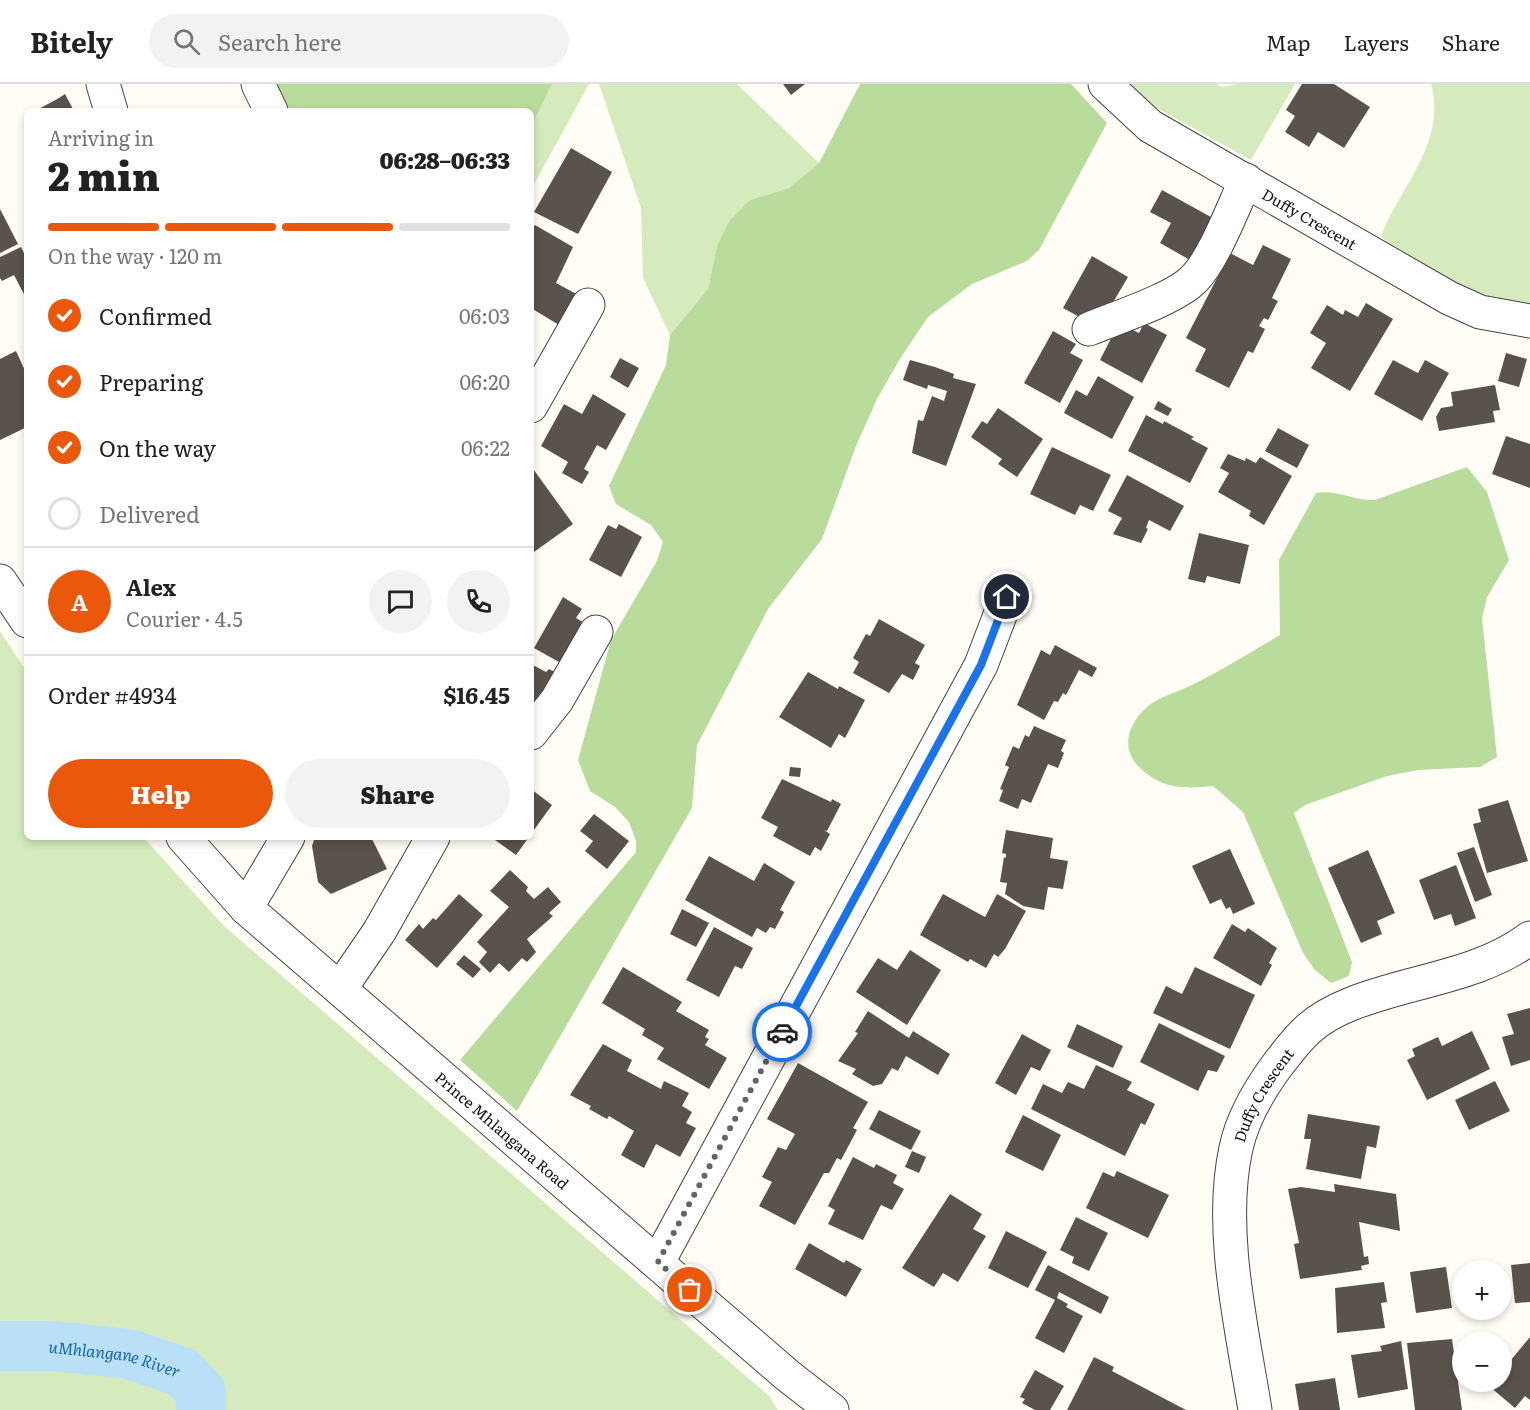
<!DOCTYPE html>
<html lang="en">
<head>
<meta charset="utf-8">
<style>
  body { margin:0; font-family:Literata,serif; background:#f2f2f2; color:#222; height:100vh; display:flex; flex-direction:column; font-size:22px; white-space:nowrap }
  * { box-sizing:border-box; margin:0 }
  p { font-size:20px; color:#767676 }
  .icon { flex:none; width:33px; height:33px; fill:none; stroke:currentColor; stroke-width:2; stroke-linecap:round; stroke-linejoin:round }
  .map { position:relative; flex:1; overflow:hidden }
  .side { position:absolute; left:24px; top:24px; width:510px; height:732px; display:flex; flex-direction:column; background:#fff; border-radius:9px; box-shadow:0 3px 9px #0003 }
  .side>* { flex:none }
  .tools { position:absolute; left:1452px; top:1176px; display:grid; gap:12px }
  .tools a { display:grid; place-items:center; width:60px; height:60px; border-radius:50%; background:#fff; box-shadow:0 3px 9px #0003; font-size:30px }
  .pin { position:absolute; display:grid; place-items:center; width:51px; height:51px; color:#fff; margin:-26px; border:3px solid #fff; border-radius:50%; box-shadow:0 2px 6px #0007 }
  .courier { position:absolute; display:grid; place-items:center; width:60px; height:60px; margin:-30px; border:4px solid #1a73e8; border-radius:50%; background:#fff; color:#222; box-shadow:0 2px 8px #0007 }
  .headline em { font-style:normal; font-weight:800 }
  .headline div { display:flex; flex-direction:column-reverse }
  .headline { display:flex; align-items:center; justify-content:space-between; height:102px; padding:0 24px }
  h1 { font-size:39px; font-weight:800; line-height:45px }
  .bar { display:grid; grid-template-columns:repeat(4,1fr); gap:9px 6px; align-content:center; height:72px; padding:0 24px }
  .bar i { height:8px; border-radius:4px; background:#e0e0e0 }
  .bar .on { background:#ea580c }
  .bar p { grid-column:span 4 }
  .line { display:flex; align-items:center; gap:15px; padding:0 24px; border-top:2px solid #e0e0e0 }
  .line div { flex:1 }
  .round { display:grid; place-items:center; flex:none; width:63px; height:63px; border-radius:32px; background:#f2f2f2 }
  ol { padding:0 24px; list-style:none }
  li { display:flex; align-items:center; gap:18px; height:66px }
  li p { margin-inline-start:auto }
  li .icon { padding:6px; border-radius:50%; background:#ea580c; color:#fff; stroke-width:4 }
  li:last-child { color:#767676 }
  li i { width:33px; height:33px; border:3px solid #e0e0e0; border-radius:50% }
  .primary-button { display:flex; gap:12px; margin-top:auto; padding:12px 24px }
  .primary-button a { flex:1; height:69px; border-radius:36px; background:#ea580c; color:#fff; font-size:24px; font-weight:800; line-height:69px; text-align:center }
  .primary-button a+a { background:#f2f2f2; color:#222 }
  header { display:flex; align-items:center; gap:36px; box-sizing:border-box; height:84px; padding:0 30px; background:#fff; border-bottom:2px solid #e0e0e0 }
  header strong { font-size:28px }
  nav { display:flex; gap:33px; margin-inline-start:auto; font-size:21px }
  .search { width:420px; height:54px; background:#f2f2f2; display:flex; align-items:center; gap:15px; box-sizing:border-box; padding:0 21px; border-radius:33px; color:#767676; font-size:22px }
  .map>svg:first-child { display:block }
  .green { fill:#d5ebbd }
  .forest { fill:#b9dc9c }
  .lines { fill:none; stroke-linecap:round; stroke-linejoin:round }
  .river { stroke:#b9e0f7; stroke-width:50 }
  .building { fill:#5a524d }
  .minor-casing { stroke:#444; stroke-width:35 }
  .minor { stroke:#fff; stroke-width:33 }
  .done { stroke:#646461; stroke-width:6; stroke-dasharray:0 10.8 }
  .route { stroke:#1a73e8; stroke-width:8 }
  .labels { text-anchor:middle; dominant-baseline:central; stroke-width:6; stroke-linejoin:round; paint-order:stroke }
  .street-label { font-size:15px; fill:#111; stroke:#fff }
  .water-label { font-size:16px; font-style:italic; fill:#1768a6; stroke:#fff }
</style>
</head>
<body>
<header>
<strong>Bitely</strong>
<div class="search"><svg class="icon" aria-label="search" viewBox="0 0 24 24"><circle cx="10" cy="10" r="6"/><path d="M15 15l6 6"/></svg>Search here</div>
<nav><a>Map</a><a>Layers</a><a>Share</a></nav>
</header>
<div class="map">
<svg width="1530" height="1326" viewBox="0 0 1530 1326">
  <rect width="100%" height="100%" fill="#fffdf5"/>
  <path class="green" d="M552,0H589L531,106V43Z
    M599,0H737L819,79L789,104L750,116L717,162L708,205L670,251L643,194L641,124Z
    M1130,0H1217L1221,3L1238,0H1295L1251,76L1155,23Z
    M1431,0H1530V220H1510L1482,211L1404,176L1381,152C1401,101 1447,58 1431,0Z
    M0,547L27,588V753H143L224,842L769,1312L778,1326H0Z"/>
  <path class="forest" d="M272,0H552L531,43V27H285Z
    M860,0H1071L1107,39L1039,166L1027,177L972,200L928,233L901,273L877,315L856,362L822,455L768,525L697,661L692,724L517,1027L460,976L636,768V757L629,738L615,723L590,707L578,676L611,556L657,477L663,458L651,441L616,420L609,402L666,281L670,251L708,205L717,162L730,136L750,116L789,104L819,79Z
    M1467,383L1487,408L1509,476L1487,513L1482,535L1497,673L1480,683L1418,686L1387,692L1305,721L1294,729L1352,878L1349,892L1331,899L1315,886L1303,869L1243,728L1213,702C1182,705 1161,705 1138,682C1120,663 1129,639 1147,623C1158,613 1178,608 1192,601C1222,586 1251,568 1280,551L1279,476L1316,409C1336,405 1355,417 1375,416Z"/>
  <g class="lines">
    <path class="river" id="s1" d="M0,1262H53L129,1270L182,1288L201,1308V1326"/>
  </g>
  <path class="building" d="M783,0H805L791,11Z
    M1302,0H1334L1370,23L1344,64L1318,48L1309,63L1285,48L1295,32L1286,26Z
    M65,10L74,27H35L59,14Z
    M571,64L612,88L578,150L534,128Z
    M1162,106L1220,138L1197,180L1160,159L1171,139L1150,128Z
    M0,125L18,160L0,169Z
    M535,141L573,163L556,199L582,213L564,244L531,224V147Z
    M1263,161L1291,175L1272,214L1278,217L1268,236L1264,234L1259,242L1265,245L1253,269L1248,267L1229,304L1195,287L1206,265L1186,254L1230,169L1253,181Z
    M21,163L27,175V216L14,191L2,197L0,194V173Z
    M1092,172L1128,193L1105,232L1092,225L1085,236L1063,224Z
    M1366,219L1393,235L1350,307L1311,284L1326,259L1310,249L1327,221L1343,231L1345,226L1358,233Z
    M1119,239L1139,249L1144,239L1167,251L1142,299L1100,276Z
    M1053,247L1076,260L1070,269L1083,276L1060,319L1024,299Z
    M16,267L27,291V343L0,356V275Z
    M1506,269L1527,275L1519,303L1498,297Z
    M620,274L639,284L628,304L610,293Z
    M910,276L935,283L954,290L953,294L976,300L946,382L912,369L918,336L923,337L932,312L944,317L947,307L928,301L927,305L903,296Z
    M1393,276L1418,289L1425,276L1449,289L1422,337L1374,310Z
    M1098,292L1134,313L1112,355L1064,329L1076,306L1087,312Z
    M1495,301L1500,326L1493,327L1495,338L1439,347L1436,333L1441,324L1453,322L1451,308Z
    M593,310L626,330L606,366L597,361L584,385L589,388L582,400L562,389L568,378L541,362L564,320L582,330Z
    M1158,317L1172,325L1168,332L1154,325Z
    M998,324L1043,355L1017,393L998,380L1002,375L971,353L982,337L987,340Z
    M1146,331L1163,340L1164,337L1194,353L1191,355L1208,364L1190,399L1128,367Z
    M1278,344L1309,361L1297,384L1265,367Z
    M1506,352L1530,360V404L1492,390Z
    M1052,363L1111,391L1093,427L1080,421L1075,431L1030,410Z
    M1228,370L1245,377L1246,374L1256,379L1260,373L1292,392L1264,441L1249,432L1251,427L1218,408L1229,389L1220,384Z
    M531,382L573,440L534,468L531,463Z
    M1127,391L1184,422L1170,447L1149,436L1146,444L1148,445L1141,459L1113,450L1122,434L1108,427Z
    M619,440L642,453L621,493L589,476L608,441L616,445Z
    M1199,449L1249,461L1240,500L1207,492L1205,499L1188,495Z
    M563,513L582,525L576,534L591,543L566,582L534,564Z
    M879,535L925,561L915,579L920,582L913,596L902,590L889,609L853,589L859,578L853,574L866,550L870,552Z
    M1055,561L1097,584L1092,593L1079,586L1066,611L1063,609L1058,618L1054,617L1044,636L1017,621L1041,566L1050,571Z
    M531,580L546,588L549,585L565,593L531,645Z
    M808,588L838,605L839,602L865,616L845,654L839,650L831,664L779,633Z
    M1034,642L1066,656L1061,667L1064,669L1058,684L1048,680L1031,719L1022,715L1018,725L999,717L1003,706L1000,705L1009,683L1005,681L1013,662L1019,665L1025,651L1029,653Z
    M790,683L801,684L800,693L789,692Z
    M782,695L831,718L832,715L841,720L827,747L824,746L830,750L821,767L815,763L810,772L773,752L778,743L761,734Z
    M531,705L552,721L531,750Z
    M1508,716L1528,777L1487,789L1473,740L1481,738L1478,725Z
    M594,730L629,757L607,785L585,767L593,757L580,747Z
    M1006,746L1053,754L1050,774L1068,777L1063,805L1048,803L1044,826L1023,822L1005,810L1007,799L1000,798L1004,773L1006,774V770L1002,769Z
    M315,753H371L387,785L331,810L318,798L312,762Z
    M491,753H529L516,771Z
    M1474,763L1492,811L1475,818L1457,769Z
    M1230,765L1255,820L1233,830L1230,823L1226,825L1221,815L1210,820L1192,782Z
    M1368,766L1395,829L1377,837L1382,850L1361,859L1328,784Z
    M709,772L754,797L764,779L795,798L780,826L784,828L775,845L770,843L766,849L757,844L752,853L685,816Z
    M1456,781L1476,834L1455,842L1451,830L1434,836L1419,796Z
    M510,786L528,803L526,807L534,815L548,803L561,818L549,829L553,832L527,855L536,868L527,878L522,874L509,888L499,879L490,889L479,878L487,868L477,858L509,823L490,807Z
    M459,810L483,831L437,884L405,856L419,840L423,845L433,834L436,836Z
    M943,810L985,833L997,810L1026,827L1005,865L998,873L994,870L986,884L970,875L968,878L920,851Z
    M682,825L709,839L696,863L670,850Z
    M1232,840L1245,848L1248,844L1277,864L1269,879L1272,881L1261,902L1213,874Z
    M714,843L753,864L742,885L735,882L719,913L686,896Z
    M910,866L941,886L907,941L856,908L878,874L897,886Z
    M464,871L481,885L473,894L456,880Z
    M623,883L682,918L676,927L709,946L705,953L709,955L705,961L727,974L709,1005L657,975L664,964L642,951L645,945L602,919Z
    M1195,883L1255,911L1230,965L1153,929L1166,902L1182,910Z
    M1530,924V976L1511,982L1502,953L1514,950L1507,930Z
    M868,927L909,954L913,947L950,970L938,991L906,972L898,987L892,984L882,1000L873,1002L852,990L856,985L838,977L858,949L855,948Z
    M1159,939L1225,972L1217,988L1208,986L1198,1007L1140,978Z
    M1077,940L1123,962L1113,984L1067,963Z
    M1472,947L1490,985L1427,1016L1407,976L1415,972L1412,965L1438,953L1442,962Z
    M1022,950L1051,966L1040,987L1031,983L1016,1011L995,999Z
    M603,960L632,976L627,987L661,1005L664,997L689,1009L682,1022L692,1028L686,1039L696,1044L680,1073L656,1060L644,1084L621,1071L634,1047L609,1032L607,1035L589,1025L591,1022L570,1011Z
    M798,979L868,1018L853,1044L857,1046L841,1076L837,1074L829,1089H824L795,1141L759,1122L772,1098L762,1093L778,1063L786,1066L795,1050L767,1035Z
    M1096,981L1132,998L1127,1006L1155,1020L1145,1041L1141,1039L1125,1072L1031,1025L1043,1000L1062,1009L1068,998L1084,1005Z
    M1495,997L1510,1027L1469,1046L1455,1016Z
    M879,1026L921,1047L911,1066L869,1045Z
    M1308,1030L1380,1042L1376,1064L1367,1062L1361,1095L1306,1085L1311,1055H1304Z
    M1023,1031L1061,1051L1043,1087L1005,1068Z
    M912,1067L926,1073L919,1089L905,1083Z
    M853,1073L874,1084L876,1080L897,1091L893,1099L904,1105L892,1126L881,1121L863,1156L828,1140L835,1126L828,1122Z
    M1117,1087L1169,1111L1148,1154L1086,1124L1103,1088L1114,1093Z
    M1334,1100L1396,1110L1400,1147L1359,1138L1364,1173L1368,1172L1369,1180L1361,1182L1362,1186L1300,1195L1294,1160L1299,1159L1288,1105L1301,1103L1335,1108Z
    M950,1110L982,1130L973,1145L986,1152L958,1198L943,1189L934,1203L902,1184Z
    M1076,1133L1108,1149L1089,1187L1072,1179L1074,1173L1060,1166Z
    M1006,1147L1047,1168L1028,1204L988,1184Z
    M809,1159L844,1179L846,1176L862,1185L846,1213L795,1185Z
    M1530,1179V1218L1515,1219L1511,1181Z
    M1048,1181L1109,1213L1101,1230L1059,1208L1057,1214L1068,1220L1066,1223L1083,1232L1064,1269L1035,1254L1055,1216L1035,1206Z
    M1446,1183L1452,1224L1416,1229L1410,1188Z
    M1384,1198L1387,1218L1381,1219L1385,1244L1337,1249L1335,1204Z
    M1530,1253V1316L1525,1312L1515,1324L1489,1302L1493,1298H1502V1287Z
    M1452,1255L1462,1326H1415L1407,1259Z
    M1401,1257L1408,1305L1358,1314L1351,1271L1382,1267L1380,1262Z
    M1094,1273L1114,1283L1112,1287L1186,1326H1067Z
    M1035,1286L1064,1302L1050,1326H1035L1022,1319L1025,1315L1020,1313Z
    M1335,1294L1340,1326H1299L1295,1300Z"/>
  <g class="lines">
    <g class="minor-casing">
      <g id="minor">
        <path d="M103,0L111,27"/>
        <path d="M258,0L271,27"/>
        <path id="s2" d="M1105,0L1150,42L1449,214L1480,228L1530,237"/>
        <path d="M1089,245C1115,234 1175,215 1194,195C1214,175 1233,123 1246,96"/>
        <path d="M531,322L588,221"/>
        <path d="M0,497L27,537"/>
        <path d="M531,649L557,616L596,548"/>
        <path id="s3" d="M183,753L246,824L787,1291L832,1326"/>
        <path d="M246,824L288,753"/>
        <path d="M340,905L379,848L433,753"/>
        <path d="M658,1178L981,581L1007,513"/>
        <path id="s4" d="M1255,1326C1242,1244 1218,1146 1236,1064C1242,1036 1260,1005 1276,983C1300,951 1313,935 1351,920C1410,896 1478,893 1530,854"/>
      </g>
    </g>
    <use href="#minor" class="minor"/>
  </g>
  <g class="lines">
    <path class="done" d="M690,1206L658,1178L782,948"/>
    <path class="route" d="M782,948L981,581L1007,513"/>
  </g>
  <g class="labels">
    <g class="street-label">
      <text stroke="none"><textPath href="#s2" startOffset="246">Duffy Crescent</textPath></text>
      <text stroke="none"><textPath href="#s4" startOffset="324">Duffy Crescent</textPath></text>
      <text stroke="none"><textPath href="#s3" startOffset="434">Prince Mhlangana Road</textPath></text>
    </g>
    <g class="water-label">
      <text stroke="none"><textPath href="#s1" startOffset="116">uMhlangane River</textPath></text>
    </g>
  </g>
</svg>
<div class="tools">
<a>+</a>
<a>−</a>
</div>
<div class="pin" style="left:690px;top:1206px;background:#ea580c"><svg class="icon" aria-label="bag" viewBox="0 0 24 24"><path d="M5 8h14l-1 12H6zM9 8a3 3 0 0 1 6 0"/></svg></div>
<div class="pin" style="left:1007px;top:513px;background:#1f2937"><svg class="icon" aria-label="home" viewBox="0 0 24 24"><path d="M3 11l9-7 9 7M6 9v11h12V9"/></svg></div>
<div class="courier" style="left:782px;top:948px"><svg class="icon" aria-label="car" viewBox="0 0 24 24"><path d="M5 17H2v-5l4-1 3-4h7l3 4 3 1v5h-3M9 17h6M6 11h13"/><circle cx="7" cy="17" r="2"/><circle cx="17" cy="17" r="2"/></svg></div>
<section class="side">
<div class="headline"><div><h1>2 min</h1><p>Arriving in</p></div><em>06:28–06:33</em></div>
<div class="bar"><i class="on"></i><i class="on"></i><i class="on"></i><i></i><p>On the way · 120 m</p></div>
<ol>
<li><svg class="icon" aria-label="check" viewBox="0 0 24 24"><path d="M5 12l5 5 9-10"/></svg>Confirmed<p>06:03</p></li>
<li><svg class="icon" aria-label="check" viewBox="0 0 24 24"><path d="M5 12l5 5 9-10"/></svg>Preparing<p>06:20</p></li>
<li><svg class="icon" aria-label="check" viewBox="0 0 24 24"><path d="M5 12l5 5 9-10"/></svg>On the way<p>06:22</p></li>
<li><i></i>Delivered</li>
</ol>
<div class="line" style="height:108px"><b class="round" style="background:#ea580c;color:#fff">A</b><div><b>Alex</b><p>Courier · 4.5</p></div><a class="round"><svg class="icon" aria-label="chat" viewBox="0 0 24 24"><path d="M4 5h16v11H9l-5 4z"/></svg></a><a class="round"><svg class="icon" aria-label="phone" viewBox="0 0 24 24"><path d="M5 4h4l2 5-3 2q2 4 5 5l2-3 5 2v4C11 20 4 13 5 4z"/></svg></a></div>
<div class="line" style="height:78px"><div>Order #4934</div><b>$16.45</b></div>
<div class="primary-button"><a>Help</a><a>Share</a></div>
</section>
</div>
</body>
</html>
